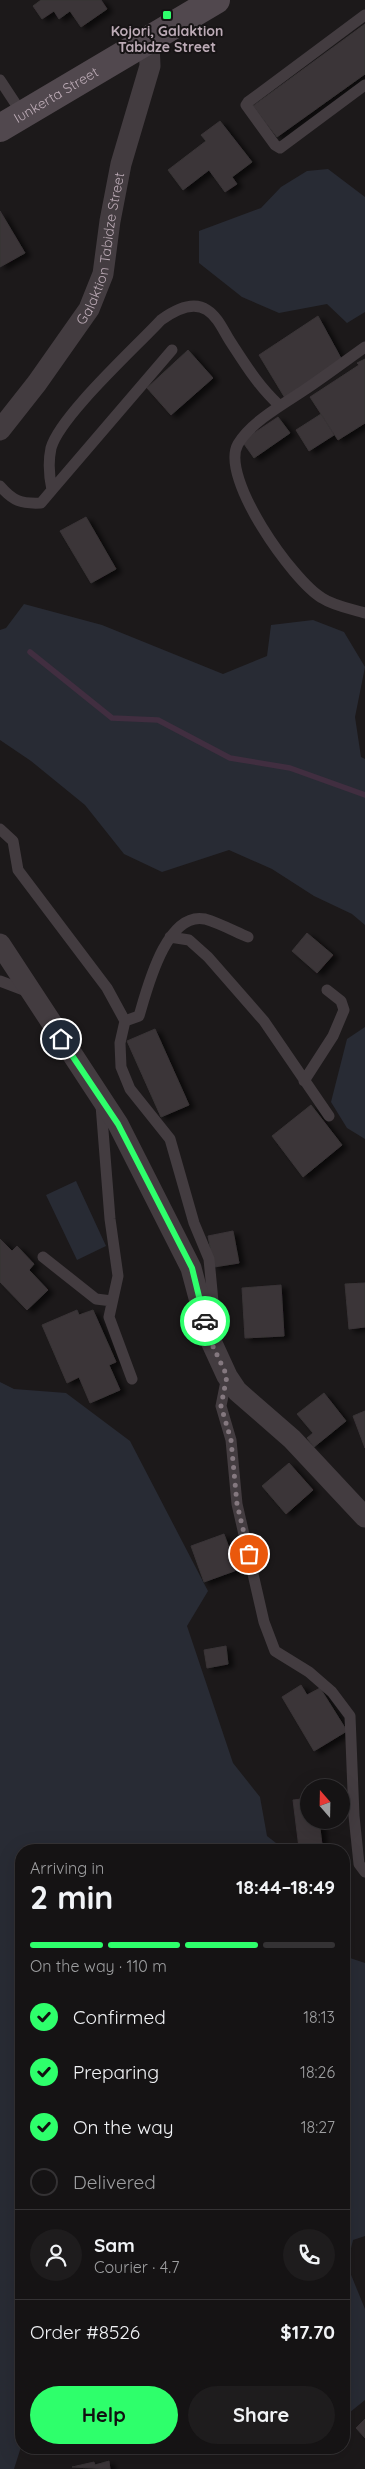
<!DOCTYPE html>
<html lang="en">
<head>
<meta charset="utf-8">
<style>
  body { margin:0; font-family:Quicksand,sans-serif; background:#1e1c1d; color:#f1f3f6; height:100vh; display:flex; flex-direction:column; font-size:19px; white-space:nowrap }
  * { box-sizing:border-box; margin:0 }
  p { font-size:16px; color:#9d9ea0 }
  .icon { flex:none; width:28px; height:28px; fill:none; stroke:currentColor; stroke-width:2; stroke-linecap:round; stroke-linejoin:round }
  .map { position:relative; flex:1; overflow:hidden }
  .side { position:absolute; left:15px; top:1844px; width:335px; height:610px; display:flex; flex-direction:column; background:#151314; border-radius:20px; box-shadow:0 5px 20px #0002,0 0 0 1px #343234 }
  .side>* { flex:none }
  .needle { width:32px; rotate:340deg }
  .controls { position:absolute; left:300px; top:1779px; display:grid; gap:10px }
  .controls a { display:grid; place-items:center; width:50px; height:50px; border-radius:50%; background:#151314; box-shadow:0 5px 20px #0002,0 0 0 1px #343234; font-size:25px }
  .pin { position:absolute; display:grid; place-items:center; width:42px; height:42px; color:#fff; margin:-21px; border:2px solid #fff; border-radius:50%; box-shadow:0 1px 5px #0007 }
  .courier { position:absolute; display:grid; place-items:center; width:50px; height:50px; margin:-25px; border:4px solid #2eff6b; border-radius:50%; background:#fff; color:#222; box-shadow:0 1px 6px #0007 }
  .summary em { font-style:normal; font-weight:700 }
  .summary div { display:flex; flex-direction:column-reverse }
  .summary { display:flex; align-items:center; justify-content:space-between; height:85px; padding:0 15px }
  h1 { font-size:32px; font-weight:700; line-height:38px }
  .bar { display:grid; grid-template-columns:repeat(4,1fr); gap:8px 5px; align-content:center; height:60px; padding:0 15px }
  .bar i { height:6px; border-radius:4px; background:#343234 }
  .bar .active { background:#2eff6b }
  .bar p { grid-column:span 4 }
  .line { display:flex; align-items:center; gap:12px; padding:0 15px; border-top:1px solid #343234 }
  .line div { flex:1 }
  .round { display:grid; place-items:center; flex:none; width:52px; height:52px; border-radius:26px; background:#1e1c1d }
  ol { padding:0 15px; list-style:none }
  li { display:flex; align-items:center; gap:15px; height:55px }
  li p { margin-inline-start:auto }
  li .icon { padding:5px; border-radius:50%; background:#2eff6b; color:#111; stroke-width:4 }
  li:last-child { color:#9d9ea0 }
  li i { width:28px; height:28px; border:2px solid #343234; border-radius:50% }
  .cta { display:flex; gap:10px; margin-top:auto; padding:10px 15px }
  .cta a { flex:1; height:58px; border-radius:30px; background:#2eff6b; color:#111; font-size:20px; font-weight:700; line-height:58px; text-align:center }
  .cta a+a { background:#1e1c1d; color:#f1f3f6 }
  .map>svg:first-child { display:block }
  .green { fill:#282b34 }
  .lines { fill:none; stroke-linecap:round; stroke-linejoin:round }
  .stream { stroke:#412e40; stroke-width:5.5 }
  .building { fill:#3b3638; stroke:#383335; filter:url(#shadow) }
  .lane { stroke:#433c40; stroke-width:11 }
  .street { stroke:#433c40; stroke-width:21 }
  .secondary { stroke:#51484e; stroke-width:28 }
  .done { stroke:#84787f; stroke-width:5; stroke-dasharray:0 9 }
  .route { stroke:#2eff6b; stroke-width:6 }
  .poi-dot { fill:#2eff6b; stroke:#171415; stroke-width:2 }
  .labels { text-anchor:middle; dominant-baseline:central; stroke-width:4; stroke-linejoin:round; paint-order:stroke }
  .poi-label { font-size:14px; font-weight:bold; fill:#bcabb6; stroke:#171415 }
  .street-label { font-size:14px; fill:#bcabb6; stroke:#171415 }
</style>
</head>
<body>
<div class="map">
<svg width="365" height="2469" viewBox="0 0 365 2469">
  <defs>
    <filter id="shadow"><feDropShadow dx="5.5" dy="3" stdDeviation="2.5" flood-color="#0009"/></filter>
  </defs>
  <rect width="100%" height="100%" fill="#1c191a"/>
  <path class="green" d="M328,169L365,197V312L347,323L327,304L279,313L242,297L199,263V231L261,208L281,187L307,171Z
    M24,604L102,625L223,674L267,656L271,625L313,620L344,632L365,667L355,717L361,757L365,759V925L352,914L314,896L272,869L229,850L162,872L124,854L85,805L31,761L0,740V630L6,628Z
    M365,1027V1139L347,1128L331,1102L347,1039Z
    M76,1181L106,1246L77,1260L46,1195Z
    M0,1382L14,1389L66,1393L130,1441L208,1591L187,1626L233,1763L260,1797L267,1836L285,1850H21V2447L14,2469H0Z
    M344,1956L365,1963V2236L353,2240L347,2265L365,2309V2400L344,2417Z"/>
  <g class="lines">
    <path class="stream" d="M30,652L112,718L158,720L230,758L290,768L365,795"/>
  </g>
  <path class="building" d="M41,0H101L107,9L81,27L70,11L59,19L54,11L42,19L33,6Z
    M365,24V74L277,137L253,106Z
    M220,121L252,162L232,177L237,184L225,192L209,170L183,190L168,170L206,141L201,135Z
    M0,211L25,253L0,267Z
    M318,316L342,360L285,398L259,355Z
    M188,350L213,378L171,415L147,388Z
    M365,359V423L338,440L310,397L359,365L357,363Z
    M321,414L334,435L309,451L296,430Z
    M278,417L290,433L254,458L242,441Z
    M86,517L116,569L91,583L60,531Z
    M307,933L333,955L317,973L292,951Z
    M155,1029L189,1105L161,1117L127,1041Z
    M311,1105L342,1145L303,1177L272,1136Z
    M233,1231L239,1263L214,1267L208,1236Z
    M0,1239L12,1251L17,1246L34,1264L29,1270L48,1290L27,1310L0,1282Z
    M365,1283V1327L349,1329L345,1284Z
    M281,1285L284,1336L245,1338L242,1288Z
    M77,1310L79,1315L93,1310L116,1362L109,1365L120,1390L90,1403L79,1377L67,1383L42,1325Z
    M324,1393L346,1421L314,1447L307,1438L313,1433L297,1414Z
    M365,1411V1448L353,1416Z
    M289,1463L313,1490L286,1514L262,1486Z
    M224,1534L237,1570L204,1582L191,1546Z
    M226,1646L228,1664L207,1668L204,1650Z
    M301,1685L307,1695L320,1688L347,1731L314,1751L282,1697Z
    M309,1798V1820H319L322,1845L299,1848L293,1800Z
    M365,2419V2438L356,2428Z
    M109,2461L110,2469L72,2467L94,2462L95,2465Z"/>
  <g class="lines">
    <path class="lane" d="M365,15L248,102L246,105L275,145L280,148L365,85
      M0,80L23,115
      M365,347C344,362 324,377 303,391C283,404 250,423 238,444C219,477 293,581 322,598C334,606 352,609 365,613
      M0,486C13,501 21,504 41,503L52,490C49,476 48,462 51,448C60,416 135,348 161,320C172,312 192,300 207,310C218,317 223,330 230,341C245,364 259,387 279,405
      M52,490L172,350
      M0,829L13,841L18,870L107,988L125,1021L139,1016C147,989 166,911 205,919C219,923 234,931 248,937
      M170,937L189,940L208,957L264,1021L329,1116
      M0,981L29,992
      M125,1021L120,1043L121,1067L130,1089L170,1139L194,1223L209,1259L214,1312L212,1327
      M304,1081L333,1036L344,1010L341,1001L327,990
      M101,1105L110,1219L118,1276L109,1317L132,1379
      M43,1257L96,1299L112,1301
      M227,1376L221,1406L231,1440L237,1504L264,1622L275,1651L309,1672L332,1692L350,1716L354,1816L359,1864L365,1872"/>
    <g class="street">
      <path id="s1" d="M0,430L37,383L89,309L103,274L110,221L121,164L150,66L149,41"/>
      <path d="M0,944L118,1124L191,1268L210,1339L227,1376L237,1391L292,1439L365,1517"/>
    </g>
    <path class="secondary" id="s2" d="M0,128L216,0"/>
  </g>
  <g class="lines">
    <path class="done" d="M205,1321L210,1340L227,1376L221,1406L231,1440L237,1504L249,1554"/>
    <path class="route" d="M61,1039L118,1124L192,1268L205,1321"/>
  </g>
  <rect class="poi-dot" x="162" y="10" width="10" height="10" rx="2.5"/>
  <g class="labels">
    <g class="poi-label">
      <text x="167" y="31">Kojori, Galaktion<tspan x="167" dy="16">Tabidze Street</tspan></text>
    </g>
    <g class="street-label">
      <text stroke="none"><textPath href="#s2" startOffset="65">Iunkerta Street</textPath></text>
      <text stroke="none"><textPath href="#s1" startOffset="212">Galaktion Tabidze Street</textPath></text>
    </g>
  </g>
</svg>
<div class="controls">
<a><svg class="needle" viewBox="-14 -14 28 28"><path d="M0-13l5 13h-10z" fill="#e53935"/><path d="M0 13l5-13h-10z" fill="#9d9ea0"/></svg></a>
</div>
<div class="pin" style="left:249px;top:1554px;background:#ea580c"><svg class="icon" aria-label="bag" viewBox="0 0 24 24"><path d="M5 8h14l-1 12H6zM9 8a3 3 0 0 1 6 0"/></svg></div>
<div class="pin" style="left:61px;top:1039px;background:#1f2937"><svg class="icon" aria-label="home" viewBox="0 0 24 24"><path d="M3 11l9-7 9 7M6 9v11h12V9"/></svg></div>
<div class="courier" style="left:205px;top:1321px"><svg class="icon" aria-label="car" viewBox="0 0 24 24"><path d="M5 17H2v-5l4-1 3-4h7l3 4 3 1v5h-3M9 17h6M6 11h13"/><circle cx="7" cy="17" r="2"/><circle cx="17" cy="17" r="2"/></svg></div>
<section class="side">
<div class="summary"><div><h1>2 min</h1><p>Arriving in</p></div><em>18:44–18:49</em></div>
<div class="bar"><i class="active"></i><i class="active"></i><i class="active"></i><i></i><p>On the way · 110 m</p></div>
<ol>
<li><svg class="icon" aria-label="check" viewBox="0 0 24 24"><path d="M5 12l5 5 9-10"/></svg>Confirmed<p>18:13</p></li>
<li><svg class="icon" aria-label="check" viewBox="0 0 24 24"><path d="M5 12l5 5 9-10"/></svg>Preparing<p>18:26</p></li>
<li><svg class="icon" aria-label="check" viewBox="0 0 24 24"><path d="M5 12l5 5 9-10"/></svg>On the way<p>18:27</p></li>
<li><i></i>Delivered</li>
</ol>
<div class="line" style="height:90px"><a class="round"><svg class="icon" aria-label="person" viewBox="0 0 24 24"><circle cx="12" cy="8" r="4"/><path d="M4 21q1-7 8-7t8 7"/></svg></a><div><b>Sam</b><p>Courier · 4.7</p></div><a class="round"><svg class="icon" aria-label="phone" viewBox="0 0 24 24"><path d="M5 4h4l2 5-3 2q2 4 5 5l2-3 5 2v4C11 20 4 13 5 4z"/></svg></a></div>
<div class="line" style="height:65px"><div>Order #8526</div><b>$17.70</b></div>
<div class="cta"><a>Help</a><a>Share</a></div>
</section>
</div>
</body>
</html>
